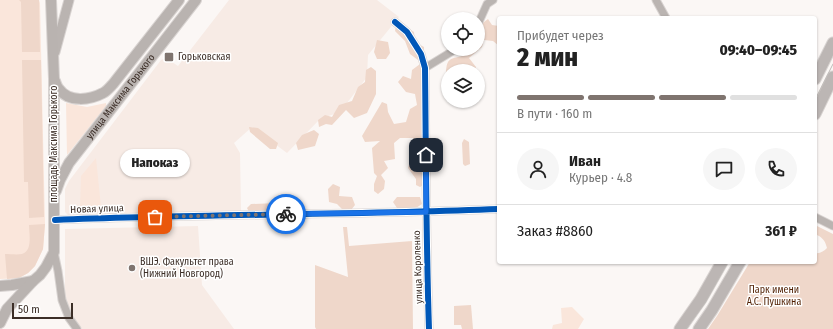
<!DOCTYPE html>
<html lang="ru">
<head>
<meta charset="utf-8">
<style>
  body { margin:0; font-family:"Fira Sans Condensed",sans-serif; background:#f6f6f6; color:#222; height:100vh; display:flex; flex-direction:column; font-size:15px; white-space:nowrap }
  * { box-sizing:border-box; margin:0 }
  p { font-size:13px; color:#767676 }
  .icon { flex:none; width:22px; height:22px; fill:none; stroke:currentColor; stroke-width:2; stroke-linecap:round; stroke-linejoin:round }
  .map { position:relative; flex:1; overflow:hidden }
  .side { position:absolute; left:497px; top:16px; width:320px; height:248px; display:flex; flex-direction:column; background:#fff; border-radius:4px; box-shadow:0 1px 3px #0004 }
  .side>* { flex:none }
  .fabs { position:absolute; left:441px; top:12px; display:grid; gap:8px }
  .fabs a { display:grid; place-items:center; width:44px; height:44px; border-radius:50%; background:#fff; box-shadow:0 1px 3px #0004; font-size:20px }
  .scale { position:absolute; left:12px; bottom:10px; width:61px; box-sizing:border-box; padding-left:4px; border:2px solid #3c2e27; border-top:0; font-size:11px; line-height:14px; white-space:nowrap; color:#3c2e27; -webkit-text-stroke:3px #fff; paint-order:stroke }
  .pin { position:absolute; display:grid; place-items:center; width:34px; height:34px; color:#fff; margin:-17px; border-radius:8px; box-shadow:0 2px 6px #0006 }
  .courier { position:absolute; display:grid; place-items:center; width:40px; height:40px; margin:-20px; border:3px solid #1a73e8; border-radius:50%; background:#fff; color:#222; box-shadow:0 1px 5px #0007 }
  .bubble { position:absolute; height:28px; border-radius:14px; background:#fff; box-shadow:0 1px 3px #0004; font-size:13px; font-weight:800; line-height:28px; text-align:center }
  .overview em { font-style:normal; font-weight:800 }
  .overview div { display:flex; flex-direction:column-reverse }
  .overview { display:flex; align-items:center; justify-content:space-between; height:68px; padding:0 20px }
  h1 { font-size:26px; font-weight:800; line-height:30px }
  .bar { display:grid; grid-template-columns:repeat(4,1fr); gap:6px 4px; align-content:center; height:48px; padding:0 20px }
  .bar i { height:5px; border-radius:3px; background:#e0e0e0 }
  .bar .active { background:#7f746f }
  .bar p { grid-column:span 4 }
  .line { display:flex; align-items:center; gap:10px; padding:0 20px; border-top:1px solid #e0e0e0 }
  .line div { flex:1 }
  .round { display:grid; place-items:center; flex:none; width:42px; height:42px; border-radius:21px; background:#f6f6f6 }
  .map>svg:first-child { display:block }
  .built { fill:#f7ebe5 }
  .green { fill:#fae6db }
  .forest { fill:#efd7ca }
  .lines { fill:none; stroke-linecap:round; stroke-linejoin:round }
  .minor-casing { stroke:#d8d3d1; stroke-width:9 }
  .tertiary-casing { stroke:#d8d3d1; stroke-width:11 }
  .secondary-casing { stroke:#d8d3d1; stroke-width:12 }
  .primary-casing { stroke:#d8d3d1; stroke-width:13 }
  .minor { stroke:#bab4b1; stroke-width:7 }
  .tertiary { stroke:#bab4b1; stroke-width:9 }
  .secondary { stroke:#b9b3b0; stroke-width:10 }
  .primary { stroke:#bcb6b4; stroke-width:11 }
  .tram { stroke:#bfbbb8; stroke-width:1 }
  .cycleway-casing { stroke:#fff; stroke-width:8 }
  .cycleway { stroke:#0057b8; stroke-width:6 }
  .done { stroke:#7f746f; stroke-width:4; stroke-dasharray:0 7.2 }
  .route { stroke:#1a73e8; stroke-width:5 }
  .poi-dot { fill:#7f746f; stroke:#fff; stroke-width:1.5 }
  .labels { text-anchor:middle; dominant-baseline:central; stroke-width:3; stroke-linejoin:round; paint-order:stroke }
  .poi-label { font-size:10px; fill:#3c2e27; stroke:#fff; text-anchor:start }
  .street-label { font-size:10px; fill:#3c2e27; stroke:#fff }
  .park-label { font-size:10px; fill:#4f1e00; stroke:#fff }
</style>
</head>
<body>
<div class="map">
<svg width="833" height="329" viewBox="0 0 833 329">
  <rect width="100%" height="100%" fill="#fbf7f5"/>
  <path class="built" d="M229,0H377L399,17L368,55L367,77L340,112L320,119L287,153L252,127L234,143L240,153L241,211L68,215L65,212V189L69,181L161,60L166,58L178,66Z
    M198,226L202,285L234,329H82L65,307V229Z"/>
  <path class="green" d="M0,0H39L40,3L45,224L43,249L35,266L28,273L19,278L0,279Z
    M66,103L87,107L106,103V106L67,155Z
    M96,158L101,207L80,208L81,176Z
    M572,307L584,319L578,329H552L553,325L562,323L561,308Z"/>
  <path class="forest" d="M19,0H39L40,52H22L21,2Z
    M488,19L492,25L499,26V46L493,41L484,40L482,47L469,58L476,67L475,71H467L466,65L462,64L459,71L446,72C447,58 450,59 462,56L467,49H478V38L481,37L480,25Z
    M401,24L414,32L415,42L424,47V56L418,60L410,54L405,41L395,31L396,26Z
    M377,40L388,42L390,53L386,59H377L374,52Z
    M22,60H41L44,217L29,218L28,182H24Z
    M420,64L423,71V94L430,101V119L422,126L425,164L420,171L425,176V184L420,187L416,185V179L408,168L413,149V138H400L394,143L395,159L384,161L388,168L381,175L385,181L384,189L378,194L374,191V184L377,176L374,173L372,148L380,141L365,142L362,136L382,102L387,104L388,112L394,124L406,122L410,109L417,105L415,94L406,92L398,82L403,76L411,79L412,70Z
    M371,67L376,71V94L367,113L354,118L346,110L332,125L326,124L319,127L318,120L325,115L332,117L339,105L352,101L358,87L365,82L366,70Z
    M249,127L258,128L278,143L276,149H270L250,132Z
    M314,130L319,134L315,146L298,150L296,143L302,135Z
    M464,139L469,142L470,164L465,166L463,164L462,143Z
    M333,184L340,187L339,196L352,197L355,205L351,210H343L337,204L329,202L328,189Z
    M397,197H420L422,204L416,208H397L393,202Z
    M277,203L279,208L275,213L250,214L247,208L251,204Z
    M45,224L43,249L35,266L28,273L19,278L7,279L5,254C10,254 17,255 22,254C33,251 29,233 29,225Z
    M815,225L833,234V329H708L717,316L750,262H815V253C820,254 824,251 827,248C825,240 822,237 815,234Z
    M343,227H347L349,246L412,241L413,329H316L315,327V265L348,277Z
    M471,305L473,329H462L461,325H454V306Z"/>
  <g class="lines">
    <g class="minor-casing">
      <path id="minor" d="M656,0L666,18
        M395,22L407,32L421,54L425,68C426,155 426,242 429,329
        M478,24L487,4L493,0
        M425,68L456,49
        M815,217L833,226
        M55,220C203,214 351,215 499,209
        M54,252L58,271L62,300L69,318L77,329"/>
    </g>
    <g class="tertiary-casing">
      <path id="tertiary" d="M55,52L69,0"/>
    </g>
    <g class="secondary-casing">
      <g id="secondary">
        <path d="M55,81C56,84 57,87 59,89C69,103 90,100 103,93C107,91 110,87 113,84L179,0"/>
        <path id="s1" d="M56,191L60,180L69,163L196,0"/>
        <path d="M0,286L12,285L33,281"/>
        <path d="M0,323L7,309L33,281L40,275L46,267L54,252V79L51,0"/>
      </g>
    </g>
    <g class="primary-casing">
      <path id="primary" d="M815,79L833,43
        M815,114L833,77
        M680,329L701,299L722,262
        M699,329L712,310L740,262"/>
    </g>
    <use href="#minor" class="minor"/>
    <use href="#tertiary" class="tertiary"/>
    <use href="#secondary" class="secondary"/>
    <use href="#primary" class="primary"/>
    <path class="tram" d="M815,100L833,64
      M686,329L705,303L728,262"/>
    <g class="cycleway-casing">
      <path id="cycleway" d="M395,22L407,32L421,54L425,68C426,155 426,242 429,329
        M55,220C203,214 351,215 499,209"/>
    </g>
    <use href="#cycleway" class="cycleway"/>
  </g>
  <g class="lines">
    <path class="done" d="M155,217L286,214"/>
    <path class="route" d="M286,214L426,212V155"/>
  </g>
  <g class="poi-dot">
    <rect x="164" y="52" width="10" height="10" rx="2"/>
    <circle cx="132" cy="268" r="4"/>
  </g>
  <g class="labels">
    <g class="poi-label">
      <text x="178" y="57">Горьковская</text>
      <text x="140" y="262">ВШЭ. Факультет права<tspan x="140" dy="12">(Нижний Новгород)</tspan></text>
    </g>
    <g class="street-label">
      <text stroke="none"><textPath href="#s1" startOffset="115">улица Максима Горького</textPath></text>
      <text transform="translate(54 144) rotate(-90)">площадь Максима Горького</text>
      <text transform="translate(97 209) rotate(-2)">Новая улица</text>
      <text transform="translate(418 267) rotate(-92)">улица Короленко</text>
    </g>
    <g class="park-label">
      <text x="774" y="290">Парк имени<tspan x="774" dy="12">А.С. Пушкина</tspan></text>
    </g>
  </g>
</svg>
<div class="fabs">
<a><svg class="icon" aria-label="locate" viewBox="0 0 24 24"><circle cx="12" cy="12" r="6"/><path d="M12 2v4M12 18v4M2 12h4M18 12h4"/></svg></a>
<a><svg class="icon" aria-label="layers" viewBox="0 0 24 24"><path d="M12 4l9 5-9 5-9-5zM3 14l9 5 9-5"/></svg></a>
</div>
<div class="scale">50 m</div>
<div class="pin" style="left:155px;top:217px;background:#ea580c"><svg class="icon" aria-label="bag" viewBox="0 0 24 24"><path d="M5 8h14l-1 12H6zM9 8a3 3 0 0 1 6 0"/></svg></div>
<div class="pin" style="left:426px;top:155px;background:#1f2937"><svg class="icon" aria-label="home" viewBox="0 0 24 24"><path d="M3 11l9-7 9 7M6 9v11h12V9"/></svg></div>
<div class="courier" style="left:286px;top:214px"><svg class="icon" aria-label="bike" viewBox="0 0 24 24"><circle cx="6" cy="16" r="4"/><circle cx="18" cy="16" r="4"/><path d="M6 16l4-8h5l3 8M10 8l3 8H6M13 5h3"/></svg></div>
<div class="bubble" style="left:120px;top:149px;width:70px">Напоказ</div>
<section class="side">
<div class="overview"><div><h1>2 мин</h1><p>Прибудет через</p></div><em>09:40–09:45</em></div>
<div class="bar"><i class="active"></i><i class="active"></i><i class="active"></i><i></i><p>В пути · 160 m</p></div>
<div class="line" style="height:72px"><a class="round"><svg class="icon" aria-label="person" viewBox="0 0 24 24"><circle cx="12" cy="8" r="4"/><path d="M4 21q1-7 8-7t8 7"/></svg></a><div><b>Иван</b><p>Курьер · 4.8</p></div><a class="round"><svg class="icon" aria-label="chat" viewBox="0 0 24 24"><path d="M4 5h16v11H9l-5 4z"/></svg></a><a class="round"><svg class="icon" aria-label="phone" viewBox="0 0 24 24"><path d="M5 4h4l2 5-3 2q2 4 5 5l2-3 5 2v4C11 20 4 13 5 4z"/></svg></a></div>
<div class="line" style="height:52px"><div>Заказ #8860</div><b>361 ₽</b></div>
</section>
</div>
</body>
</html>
